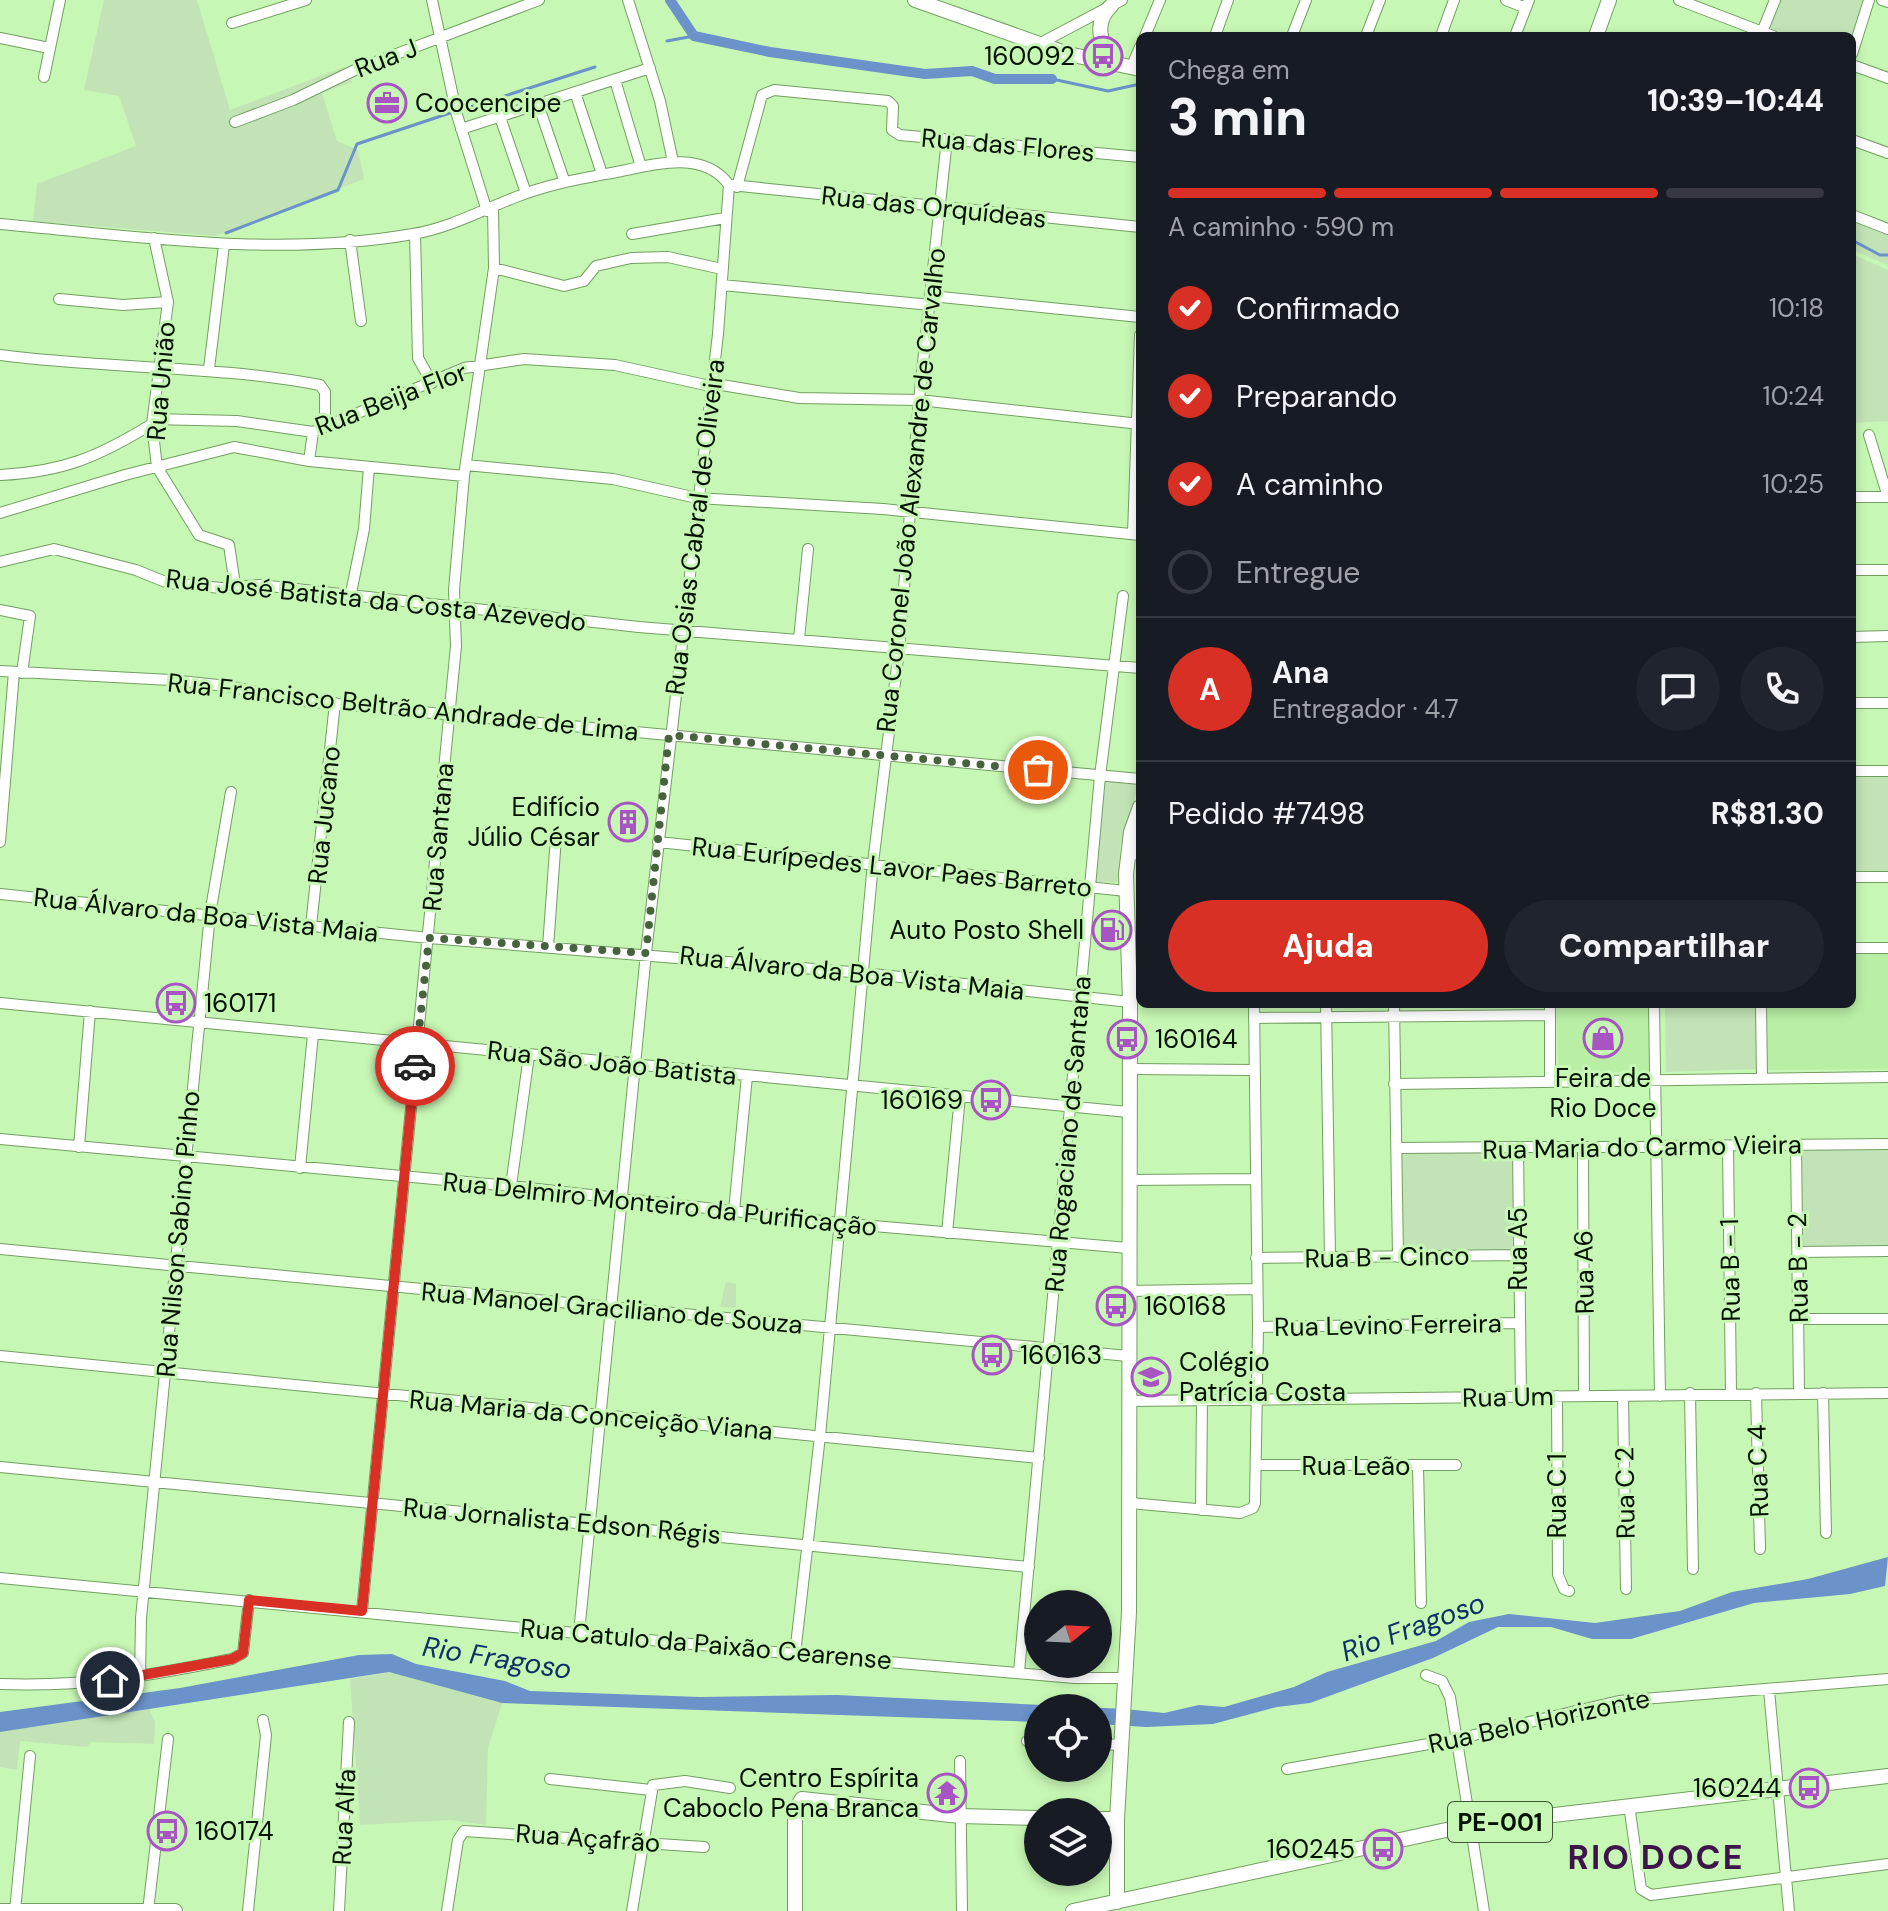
<!DOCTYPE html>
<html lang="pt">
<head>
<meta charset="utf-8">
<style>
  body { margin:0; font-family:"DM Sans",sans-serif; background:#20242c; color:#f1f3f6; height:100vh; display:flex; flex-direction:column; font-size:30px; white-space:nowrap }
  * { box-sizing:border-box; margin:0 }
  p { font-size:26px; color:#9ea1a6 }
  .icon { flex:none; width:44px; height:44px; fill:none; stroke:currentColor; stroke-width:2; stroke-linecap:round; stroke-linejoin:round }
  .map { position:relative; flex:1; overflow:hidden }
  .sheet { position:absolute; left:1136px; top:32px; width:720px; height:976px; display:flex; flex-direction:column; background:#171b24; border-radius:12px; box-shadow:0 4px 12px #0003 }
  .sheet>* { flex:none }
  .needle { width:52px; rotate:72deg }
  .buttons { position:absolute; left:1024px; top:1590px; display:grid; gap:16px }
  .buttons a { display:grid; place-items:center; width:88px; height:88px; border-radius:50%; background:#171b24; box-shadow:0 4px 12px #0003; font-size:40px }
  .pin { position:absolute; display:grid; place-items:center; width:68px; height:68px; color:#fff; margin:-34px; border:4px solid #fff; border-radius:50%; box-shadow:0 2px 8px #0007 }
  .courier { position:absolute; display:grid; place-items:center; width:80px; height:80px; margin:-40px; border:6px solid #d93025; border-radius:50%; background:#fff; color:#222; box-shadow:0 2px 10px #0007 }
  .overview em { font-style:normal; font-weight:800 }
  .overview div { display:flex; flex-direction:column-reverse }
  .overview { display:flex; align-items:center; justify-content:space-between; height:136px; padding:0 32px }
  h1 { font-size:52px; font-weight:800; line-height:60px }
  .bar { display:grid; grid-template-columns:repeat(4,1fr); gap:12px 8px; align-content:center; height:96px; padding:0 32px }
  .bar i { height:10px; border-radius:6px; background:#363941 }
  .bar .current { background:#d93025 }
  .bar p { grid-column:span 4 }
  .line { display:flex; align-items:center; gap:20px; padding:0 32px; border-top:2px solid #363941 }
  .line div { flex:1 }
  .round { display:grid; place-items:center; flex:none; width:84px; height:84px; border-radius:42px; background:#20242c }
  ol { padding:0 32px; list-style:none }
  li { display:flex; align-items:center; gap:24px; height:88px }
  li p { margin-inline-start:auto }
  li .icon { padding:8px; border-radius:50%; background:#d93025; color:#fff; stroke-width:4 }
  li:last-child { color:#9ea1a6 }
  li i { width:44px; height:44px; border:4px solid #363941; border-radius:50% }
  .primary-button { display:flex; gap:16px; margin-top:auto; padding:16px 32px }
  .primary-button a { flex:1; height:92px; border-radius:48px; background:#d93025; color:#fff; font-size:32px; font-weight:800; line-height:92px; text-align:center }
  .primary-button a+a { background:#20242c; color:#f1f3f6 }
  .map>svg:first-child { display:block }
  .built { fill:#b9efa5 }
  .green { fill:#c2e3b6 }
  .water { fill:#6b92c9 }
  .lines { fill:none; stroke-linecap:round; stroke-linejoin:round }
  .stream { stroke:#6b92c9; stroke-width:3 }
  .canal { stroke:#6b92c9; stroke-width:10 }
  .minor-casing { stroke:#729f61; stroke-width:12 }
  .major-casing { stroke:#729f61; stroke-width:16 }
  .minor { stroke:#fff; stroke-width:10 }
  .major { stroke:#fff; stroke-width:14 }
  .done { stroke:#48623f; stroke-width:8; stroke-dasharray:0 14.4 }
  .route { stroke:#d93025; stroke-width:10 }
  .labels { text-anchor:middle; dominant-baseline:central; stroke-width:6; stroke-linejoin:round; paint-order:stroke }
  .shield { fill:#c7f7b4; stroke:#3e5636; stroke-width:2 }
  .shield-label { font-size:24px; font-weight:bold; fill:#031100 }
  .poi-label { font-size:26px; fill:#031100; stroke:#c7f7b4; text-anchor:end }
  .street-label { font-size:26px; fill:#031100; stroke:#c7f7b4 }
  .water-label { font-size:28px; font-style:italic; fill:#0c3265; stroke:#c7f7b4 }
  .district-label { font-size:34px; font-weight:bold; letter-spacing:2px; fill:#3e154a; stroke:#c7f7b4 }
</style>
</head>
<body>
<div class="map">
<svg width="1888" height="1911" viewBox="0 0 1888 1911">
  <rect width="100%" height="100%" fill="#c7f7b4"/>
  <path class="built" d="M1852,954H1888V1069L1767,1070L1766,1004H1852Z
    M1556,1004H1649V1072H1558Z"/>
  <path class="green" d="M104,0H197L230,110L344,67L352,82L322,93L337,141L358,150L364,179L215,236L33,221L37,184L136,146L119,96L84,90Z
    M1780,0H1861L1873,4L1852,60V36H1781L1768,31Z
    M1852,217L1888,231V265L1852,250Z
    M1852,254L1888,270V421L1852,423Z
    M1852,774H1888V872L1852,873Z
    M1096,779L1139,784L1120,847L1119,882H1086Z
    M1665,1004H1757L1758,1069L1666,1072Z
    M1888,1147V1247L1804,1249L1801,1150Z
    M1516,1150L1518,1251L1403,1253L1401,1152Z
    M726,1282L736,1284V1308L720,1307Z
    M389,1672L502,1703L488,1748L486,1825L451,1820L360,1825L350,1679Z
    M149,1709L155,1721L154,1744L91,1742L87,1747L20,1741L17,1770L0,1767V1732Z"/>
  <path class="water" d="M1888,1557L1885,1586L1850,1594L1754,1603L1631,1639H1592L1551,1627H1498L1433,1658L1310,1703L1277,1707L1213,1724L1146,1727L1098,1724V1708H1038V1722L502,1703L389,1672L0,1732V1712L180,1688L359,1655L392,1654L416,1664L505,1681L530,1691L700,1697L837,1695L1125,1709L1164,1713L1199,1705L1224,1707L1294,1687L1327,1672L1436,1641L1469,1622L1509,1614L1595,1623L1680,1611L1732,1592L1808,1579Z"/>
  <g class="lines">
    <path class="stream" d="M667,41L694,36
      M1052,79L1108,91L1140,84
      M461,110L595,67
      M226,233L338,190L357,144L453,112
      M1852,240L1880,255H1888"/>
    <path class="canal" d="M670,0L694,36L770,52L925,74L972,71L995,79H1052"/>
    <g class="minor-casing">
      <path id="minor" d="M432,0L457,115L487,211
        M628,0L660,101L673,162
        M1506,0L1526,8
        M1679,0L1773,36
        M1882,0L1888,2
        M232,23L306,0
        M1762,32L1775,0
        M1145,36L1160,0
        M1215,36L1228,0
        M1292,36L1306,0
        M1366,36L1380,0
        M1441,36L1454,0
        M1515,36L1529,0
        M0,38L49,48
        M1037,45L1122,0
        M1852,54L1869,0
        M1852,65L1888,78
        M1131,68L1140,47
        M44,77L60,0
        M615,80L641,167
        M575,92L602,174
        M538,104L564,180
        M500,117L526,193
        M235,122L293,100L357,69L539,0
        M461,129L650,68
        M1852,140L1888,153
        M731,185L1140,227
        M737,187L762,95L774,90L888,101L893,106L892,130L900,135L1140,157
        M1852,215L1888,229
        M0,224C136,236 276,258 413,234C449,228 482,210 516,197C551,183 585,178 622,171C657,163 705,151 729,185
        M415,234L418,358L432,383
        M632,234L725,218
        M154,238L168,302L152,424L157,467L199,535L229,545L235,585
        M350,240L361,321
        M494,268L564,286L584,281L596,266L631,258L668,257L722,269
        M722,285L931,305
        M931,296L1140,317
        M59,299L123,305L168,302
        M0,355C106,369 214,365 320,385L325,392V427
        M209,369L224,245
        M710,383L799,398L919,400L1140,424
        M153,419L237,421L313,432L464,368L524,359L615,365L710,386
        M1869,435L1888,497
        M309,461L313,432
        M466,465L613,479L697,498L883,509L1140,535
        M0,475C63,472 98,457 152,424
        M1852,497H1888
        M0,513L125,475L234,447L309,461L464,476
        M1133,534L1140,335
        M0,562L54,549L136,570L168,583L221,588L260,585L639,627L1140,668
        M1852,570H1888
        M351,593L364,529L369,467
        M0,610L30,616L22,673
        M1852,637L1888,636
        M799,639L808,549
        M0,671L171,680L227,686L304,701L1140,779
        M1852,703H1888
        M1852,771H1888
        M0,842L14,672
        M658,842L1126,891
        M1128,855L1140,854
        M1852,877H1888
        M0,894L429,938L863,973L1130,1002
        M311,926L335,703
        M548,947L556,837
        M1852,948H1888
        M0,1003L1128,1112
        M1326,1004L1330,1258
        M1394,1004L1398,1257
        M1654,1004L1660,1396
        M1761,1004L1762,1077
        M1254,1018L1549,1015
        M1129,1069L1254,1070
        M1550,1080V1004
        M1394,1084L1888,1077
        M0,1139L511,1186L839,1223L1128,1248
        M1796,1145L1799,1391
        M79,1147L90,1011
        M1728,1147L1731,1392
        M1397,1148L1888,1144
        M1583,1148L1584,1396
        M1518,1149L1521,1397
        M300,1168L313,1034
        M1128,1180L1255,1179
        M511,1186L529,1055
        M734,1211L747,1076
        M947,1233L960,1096
        M0,1249L1128,1356
        M1798,1252L1888,1251
        M1256,1258L1518,1255
        M1127,1291L1256,1289
        M1799,1319H1888
        M1258,1327L1518,1323
        M0,1356L1039,1458
        M1690,1393L1693,1569
        M1756,1393L1760,1549
        M1823,1393L1826,1533
        M1557,1396L1558,1575L1564,1589L1569,1591
        M1623,1396L1626,1589
        M1129,1401L1888,1393
        M1256,1465H1456
        M1418,1466L1421,1603
        M0,1467L1029,1567
        M1130,1503L1240,1513L1253,1508L1255,1503L1258,1327L1254,1004
        M1201,1510L1202,1400
        M0,1578L795,1654L1075,1678H1126
        M362,1611L456,646L454,590L464,476L494,268L493,208
        M579,1633L646,953L718,334L729,185
        M795,1654L820,1436L873,863L899,650L919,400L947,139
        M1019,1672L1100,776L1123,596
        M1426,1675L1442,1681L1450,1697L1484,1911
        M140,1678L141,1618L210,914L231,792
        M0,1684C85,1687 149,1676 232,1659L243,1653L249,1600
        M1769,1690L1789,1911
        M1027,1741H1038
        M1098,1744L1122,1745
        M960,1761L962,1911
        M1287,1769L1457,1739L1619,1701L1888,1679
        M550,1779L651,1790
        M1629,1805L1641,1889L1651,1895L1888,1864
        M15,1911L30,1756
        M148,1911L168,1739
        M248,1911L266,1735L263,1720
        M339,1911L349,1722
        M447,1911L458,1840L464,1831L704,1847
        M632,1911L653,1785L685,1781L730,1788"/>
    </g>
    <g class="major-casing">
      <path id="major" d="M915,0L1068,54L1140,69
        M1111,6C1092,23 1102,44 1112,65
        M1596,36L1609,0
        M1098,1819H1117
        M1117,1902V1819L1129,1612L1130,1002L1126,874L1131,832L1140,807
        M0,1911H175
        M795,1911V1810L802,1799L960,1816L1038,1818
        M1073,1911L1469,1825L1888,1776"/>
    </g>
    <use href="#minor" class="minor"/>
    <use href="#major" class="major"/>
  </g>
  <g class="lines">
    <path class="done" d="M415,1066L429,938L646,953L669,735L1038,770"/>
    <path class="route" d="M110,1681L232,1659L243,1653L249,1600L362,1611L415,1066"/>
  </g>
  <defs>
    <g id="bus-ring" transform="scale(2)"><circle r="9.5" fill="#c7f7b4" stroke="#a854c3" stroke-width="1.5"/><path d="M-5-6H5V4H4V6H2V4H-2V6H-4V4H-5ZM-3.5-4V0h7V-4ZM-3.5 1.2v1.5H-2V1.2ZM2 1.2v1.5H3.5V1.2Z" fill="#a854c3"/></g>
    <g id="office-ring" transform="scale(2)"><circle r="9.5" fill="#c7f7b4" stroke="#a854c3" stroke-width="1.5"/><path d="M-6-3h4V-5.5h4V-3h4V5H-6ZM-1-4.5V-3h2v-1.5ZM-6 0V1H6V0Z" fill="#a854c3"/></g>
    <g id="building-ring" transform="scale(2)"><circle r="9.5" fill="#c7f7b4" stroke="#a854c3" stroke-width="1.5"/><path d="M-4-6H4V6H1V3H-1V6H-4ZM-2.5-4.3h1.7v1.8h-1.7ZM.8-4.3h1.7v1.8H.8ZM-2.5-1h1.7V.8h-1.7ZM.8-1h1.7V.8H.8Z" fill="#a854c3"/></g>
    <g id="fuel-ring" transform="scale(2)"><circle r="9.5" fill="#c7f7b4" stroke="#a854c3" stroke-width="1.5"/><path d="M-5.5-6h7V0h2V4h1.3V-2.5L3-4.5l.8-.8L6-3V5H2.5V1h-1V6h-7ZM-4.2-4.7v3.2H.2V-4.7Z" fill="#a854c3"/></g>
    <g id="shop-ring" transform="scale(2)"><circle r="9.5" fill="#c7f7b4" stroke="#a854c3" stroke-width="1.5"/><path d="M-5-2.5h2.3a2.7 3.5 0 0 1 5.4 0H5L5.5 6h-11ZM-1.5-2.5h3a1.5 2.3 0 0 0-3 0Z" fill="#a854c3"/></g>
    <g id="school-ring" transform="scale(2)"><circle r="9.5" fill="#c7f7b4" stroke="#a854c3" stroke-width="1.5"/><path d="M0-5L7-2L0 1L-7-2ZM-4 1L0 2.5L4 1V4Q0 6-4 4Z" fill="#a854c3"/></g>
    <g id="temple-ring" transform="scale(2)"><circle r="9.5" fill="#c7f7b4" stroke="#a854c3" stroke-width="1.5"/><path d="M0-6L5-2H3V0L6.5 2.5H4V6H1.5V3h-3V6H-4V2.5H-6.5L-3 0V-2H-5Z" fill="#a854c3"/></g>
  </defs>
  <g fill-rule="evenodd">
    <use href="#bus-ring" x="1103" y="56"/>
    <use href="#office-ring" x="387" y="103"/>
    <use href="#building-ring" x="628" y="822"/>
    <use href="#fuel-ring" x="1112" y="930"/>
    <use href="#bus-ring" x="176" y="1003"/>
    <use href="#shop-ring" x="1603" y="1038"/>
    <use href="#bus-ring" x="1127" y="1039"/>
    <use href="#bus-ring" x="991" y="1100"/>
    <use href="#bus-ring" x="1116" y="1306"/>
    <use href="#bus-ring" x="992" y="1355"/>
    <use href="#school-ring" x="1151" y="1377"/>
    <use href="#bus-ring" x="1809" y="1788"/>
    <use href="#temple-ring" x="947" y="1793"/>
    <use href="#bus-ring" x="167" y="1831"/>
    <use href="#bus-ring" x="1383" y="1849"/>
  </g>
  <g class="labels">
    <rect class="shield" x="1448" y="1802" width="104" height="40" rx="6"/>
    <g class="shield-label">
      <text x="1500" y="1822">PE-001</text>
    </g>
    <g class="poi-label">
      <text x="1075" y="56">160092</text>
      <text x="415" y="103" text-anchor="start">Coocencipe</text>
      <text x="600" y="807">Edifício<tspan x="600" dy="30">Júlio César</tspan></text>
      <text x="1084" y="930">Auto Posto Shell</text>
      <text x="204" y="1003" text-anchor="start">160171</text>
      <text x="1155" y="1039" text-anchor="start">160164</text>
      <text x="1603" y="1078" text-anchor="middle">Feira de<tspan x="1603" dy="30">Rio Doce</tspan></text>
      <text x="963" y="1100">160169</text>
      <text x="1144" y="1306" text-anchor="start">160168</text>
      <text x="1020" y="1355" text-anchor="start">160163</text>
      <text x="1179" y="1362" text-anchor="start">Colégio<tspan x="1179" dy="30">Patrícia Costa</tspan></text>
      <text x="919" y="1778">Centro Espírita<tspan x="919" dy="30">Caboclo Pena Branca</tspan></text>
      <text x="1781" y="1788">160244</text>
      <text x="195" y="1831" text-anchor="start">160174</text>
      <text x="1355" y="1849">160245</text>
    </g>
    <g class="street-label">
      <text transform="translate(386 58) rotate(-21)">Rua J</text>
      <text transform="translate(1008 145) rotate(5)">Rua das Flores</text>
      <text transform="translate(934 207) rotate(6)">Rua das Orquídeas</text>
      <text transform="translate(161 381) rotate(-85)">Rua União</text>
      <text transform="translate(391 399) rotate(-21)">Rua Beija Flor</text>
      <text transform="translate(911 490) rotate(-84)">Rua Coronel João Alexandre de Carvalho</text>
      <text transform="translate(695 527) rotate(-83)">Rua Osias Cabral de Oliveira</text>
      <text transform="translate(376 600) rotate(6)">Rua José Batista da Costa Azevedo</text>
      <text transform="translate(403 707) rotate(6)">Rua Francisco Beltrão Andrade de Lima</text>
      <text transform="translate(324 815) rotate(-84)">Rua Jucano</text>
      <text transform="translate(438 837) rotate(-85)">Rua Santana</text>
      <text transform="translate(892 867) rotate(6)">Rua Eurípedes Lavor Paes Barreto</text>
      <text transform="translate(206 915) rotate(6)">Rua Álvaro da Boa Vista Maia</text>
      <text transform="translate(852 973) rotate(6)">Rua Álvaro da Boa Vista Maia</text>
      <text transform="translate(612 1063) rotate(6)">Rua São João Batista</text>
      <text transform="translate(1068 1134) rotate(-85)">Rua Rogaciano de Santana</text>
      <text transform="translate(1642 1147) rotate(-1)">Rua Maria do Carmo Vieira</text>
      <text transform="translate(660 1204) rotate(6)">Rua Delmiro Monteiro da Purificação</text>
      <text transform="translate(178 1234) rotate(-85)">Rua Nilson Sabino Pinho</text>
      <text transform="translate(1518 1249) rotate(-90)">Rua A5</text>
      <text transform="translate(1387 1257) rotate(-1)">Rua B - Cinco</text>
      <text transform="translate(1798 1268) rotate(-91)">Rua B - 2</text>
      <text transform="translate(1730 1270) rotate(-91)">Rua B - 1</text>
      <text transform="translate(1584 1272) rotate(-91)">Rua A6</text>
      <text transform="translate(612 1308) rotate(5)">Rua Manoel Graciliano de Souza</text>
      <text transform="translate(1388 1325) rotate(-1)">Rua Levino Ferreira</text>
      <text transform="translate(1508 1397) rotate(-1)">Rua Um</text>
      <text transform="translate(591 1415) rotate(5)">Rua Maria da Conceição Viana</text>
      <text x="1356" y="1466">Rua Leão</text>
      <text transform="translate(1758 1471) rotate(-92)">Rua C 4</text>
      <text transform="translate(1625 1493) rotate(-91)">Rua C 2</text>
      <text transform="translate(1557 1496) rotate(-90)">Rua C 1</text>
      <text transform="translate(562 1521) rotate(5)">Rua Jornalista Edson Régis</text>
      <text transform="translate(706 1644) rotate(5)">Rua Catulo da Paixão Cearense</text>
      <text transform="translate(1539 1721) rotate(-12)">Rua Belo Horizonte</text>
      <text transform="translate(344 1817) rotate(-87)">Rua Alfa</text>
      <text transform="translate(588 1838) rotate(4)">Rua Açafrão</text>
    </g>
    <g class="water-label">
      <text transform="translate(1413 1627) rotate(-20)">Rio Fragoso</text>
      <text transform="translate(497 1658) rotate(9)">Rio Fragoso</text>
    </g>
    <g class="district-label">
      <text x="1656" y="1857">RIO DOCE</text>
    </g>
  </g>
</svg>
<div class="buttons">
<a><svg class="needle" viewBox="-14 -14 28 28"><path d="M0-13l5 13h-10z" fill="#e53935"/><path d="M0 13l5-13h-10z" fill="#9ea1a6"/></svg></a>
<a><svg class="icon" aria-label="locate" viewBox="0 0 24 24"><circle cx="12" cy="12" r="6"/><path d="M12 2v4M12 18v4M2 12h4M18 12h4"/></svg></a>
<a><svg class="icon" aria-label="layers" viewBox="0 0 24 24"><path d="M12 4l9 5-9 5-9-5zM3 14l9 5 9-5"/></svg></a>
</div>
<div class="pin" style="left:1038px;top:770px;background:#ea580c"><svg class="icon" aria-label="bag" viewBox="0 0 24 24"><path d="M5 8h14l-1 12H6zM9 8a3 3 0 0 1 6 0"/></svg></div>
<div class="pin" style="left:110px;top:1681px;background:#1f2937"><svg class="icon" aria-label="home" viewBox="0 0 24 24"><path d="M3 11l9-7 9 7M6 9v11h12V9"/></svg></div>
<div class="courier" style="left:415px;top:1066px"><svg class="icon" aria-label="car" viewBox="0 0 24 24"><path d="M5 17H2v-5l4-1 3-4h7l3 4 3 1v5h-3M9 17h6M6 11h13"/><circle cx="7" cy="17" r="2"/><circle cx="17" cy="17" r="2"/></svg></div>
<section class="sheet">
<div class="overview"><div><h1>3 min</h1><p>Chega em</p></div><em>10:39–10:44</em></div>
<div class="bar"><i class="current"></i><i class="current"></i><i class="current"></i><i></i><p>A caminho · 590 m</p></div>
<ol>
<li><svg class="icon" aria-label="check" viewBox="0 0 24 24"><path d="M5 12l5 5 9-10"/></svg>Confirmado<p>10:18</p></li>
<li><svg class="icon" aria-label="check" viewBox="0 0 24 24"><path d="M5 12l5 5 9-10"/></svg>Preparando<p>10:24</p></li>
<li><svg class="icon" aria-label="check" viewBox="0 0 24 24"><path d="M5 12l5 5 9-10"/></svg>A caminho<p>10:25</p></li>
<li><i></i>Entregue</li>
</ol>
<div class="line" style="height:144px"><b class="round" style="background:#d93025;color:#fff">A</b><div><b>Ana</b><p>Entregador · 4.7</p></div><a class="round"><svg class="icon" aria-label="chat" viewBox="0 0 24 24"><path d="M4 5h16v11H9l-5 4z"/></svg></a><a class="round"><svg class="icon" aria-label="phone" viewBox="0 0 24 24"><path d="M5 4h4l2 5-3 2q2 4 5 5l2-3 5 2v4C11 20 4 13 5 4z"/></svg></a></div>
<div class="line" style="height:104px"><div>Pedido #7498</div><b>R$81.30</b></div>
<div class="primary-button"><a>Ajuda</a><a>Compartilhar</a></div>
</section>
</div>
</body>
</html>
